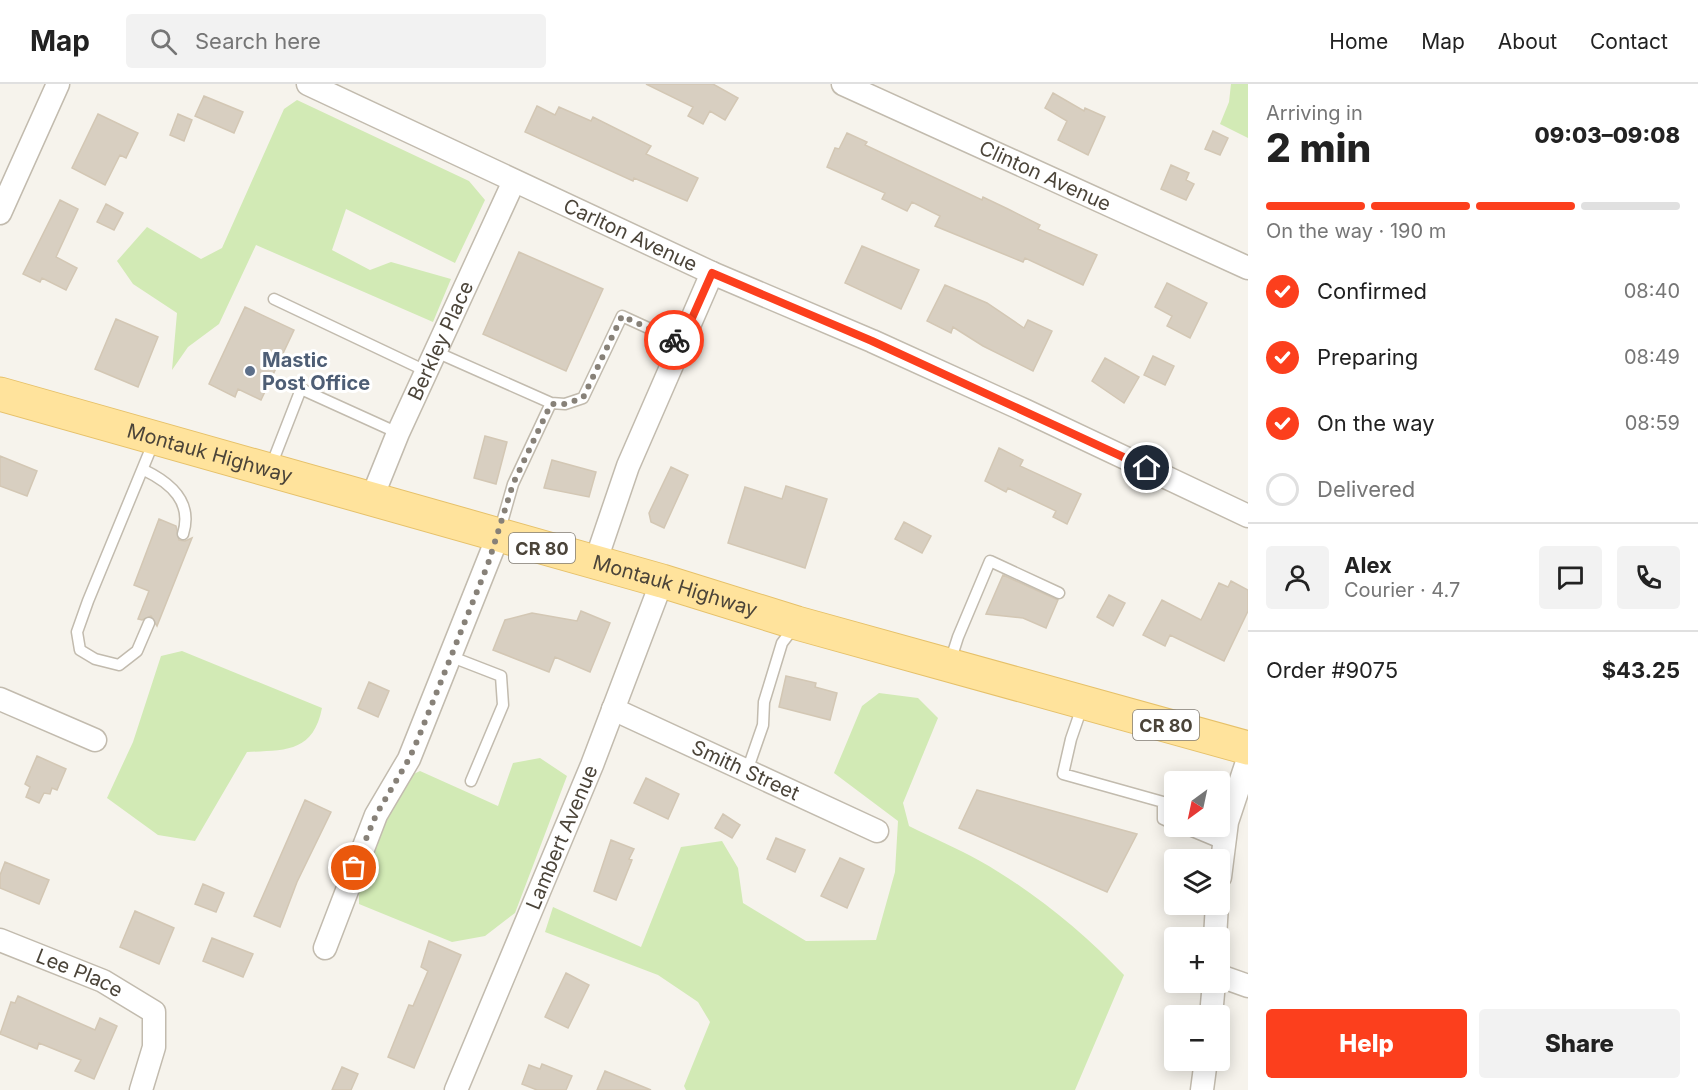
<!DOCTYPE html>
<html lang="en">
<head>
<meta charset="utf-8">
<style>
  body { margin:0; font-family:Inter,sans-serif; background:#f2f2f2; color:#222; height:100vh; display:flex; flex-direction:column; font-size:22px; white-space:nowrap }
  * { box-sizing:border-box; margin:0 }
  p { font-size:20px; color:#767676 }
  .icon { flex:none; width:33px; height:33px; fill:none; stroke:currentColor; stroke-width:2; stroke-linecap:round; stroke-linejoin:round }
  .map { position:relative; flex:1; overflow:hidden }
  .details { display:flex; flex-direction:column; background:#fff; width:450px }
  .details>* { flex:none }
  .needle { width:39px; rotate:213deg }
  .fabs { position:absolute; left:1164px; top:687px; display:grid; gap:12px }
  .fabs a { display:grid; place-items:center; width:66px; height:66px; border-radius:6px; background:#fff; box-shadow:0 3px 15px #0003; font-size:30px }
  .pin { position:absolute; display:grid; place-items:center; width:51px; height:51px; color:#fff; margin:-26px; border:3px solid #fff; border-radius:50%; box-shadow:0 2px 6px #0007 }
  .courier { position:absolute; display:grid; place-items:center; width:60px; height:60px; margin:-30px; border:4px solid #fc3f1d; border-radius:50%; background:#fff; color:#222; box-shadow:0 2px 8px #0007 }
  .summary em { font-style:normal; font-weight:800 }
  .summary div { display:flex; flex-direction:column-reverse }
  .summary { display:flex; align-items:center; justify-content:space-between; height:102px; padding:0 18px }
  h1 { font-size:39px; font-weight:800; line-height:45px }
  .bar { display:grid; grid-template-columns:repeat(4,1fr); gap:9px 6px; align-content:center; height:72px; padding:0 18px }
  .bar i { height:8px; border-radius:4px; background:#e0e0e0 }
  .bar .active { background:#fc3f1d }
  .bar p { grid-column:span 4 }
  .line { display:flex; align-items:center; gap:15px; padding:0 18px; border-top:2px solid #e0e0e0 }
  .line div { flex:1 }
  .round { display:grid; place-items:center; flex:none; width:63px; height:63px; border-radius:6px; background:#f2f2f2 }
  ol { padding:0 18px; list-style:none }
  li { display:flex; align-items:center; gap:18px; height:66px }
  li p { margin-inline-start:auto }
  li .icon { padding:6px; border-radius:50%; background:#fc3f1d; color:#fff; stroke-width:4 }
  li:last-child { color:#767676 }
  li i { width:33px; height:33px; border:3px solid #e0e0e0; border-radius:50% }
  .button { display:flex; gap:12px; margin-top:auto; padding:12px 18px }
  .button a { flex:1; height:69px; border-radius:6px; background:#fc3f1d; color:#fff; font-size:24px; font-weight:800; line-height:69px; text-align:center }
  .button a+a { background:#f2f2f2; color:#222 }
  header { display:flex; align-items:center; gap:36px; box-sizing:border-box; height:84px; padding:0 30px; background:#fff; border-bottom:2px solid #e0e0e0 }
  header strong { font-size:28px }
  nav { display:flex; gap:33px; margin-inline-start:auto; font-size:21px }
  .search { width:420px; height:54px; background:#f2f2f2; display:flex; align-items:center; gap:15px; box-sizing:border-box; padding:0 21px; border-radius:6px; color:#767676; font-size:22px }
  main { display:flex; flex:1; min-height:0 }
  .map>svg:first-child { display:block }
  .green { fill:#d2eab5 }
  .building { fill:#d8cfc1; stroke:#d3c7b4; stroke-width:1.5 }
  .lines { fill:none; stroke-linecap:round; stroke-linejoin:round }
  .lane-casing { stroke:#c2bbae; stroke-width:13 }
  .street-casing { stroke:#c2bbae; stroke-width:25 }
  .primary-casing { stroke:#e6c16a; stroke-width:35 }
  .lane { stroke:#fff; stroke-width:10 }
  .street { stroke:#fff; stroke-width:22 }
  .primary { stroke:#ffe39c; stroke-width:33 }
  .done { stroke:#878178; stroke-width:6; stroke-dasharray:0 10.8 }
  .route { stroke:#fc3f1d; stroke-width:8 }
  .service-dot { fill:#5c6f8a; stroke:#fff; stroke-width:2 }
  .labels { text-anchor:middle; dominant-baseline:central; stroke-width:6; stroke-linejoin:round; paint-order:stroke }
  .shield { fill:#fff; stroke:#817c74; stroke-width:1.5 }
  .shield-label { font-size:18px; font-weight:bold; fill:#4b4439 }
  .street-label { font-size:20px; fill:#4b4439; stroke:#fff }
  .service-label { font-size:20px; font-weight:bold; fill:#4e5e75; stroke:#fff; text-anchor:start }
</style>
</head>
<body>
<header>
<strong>Map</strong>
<div class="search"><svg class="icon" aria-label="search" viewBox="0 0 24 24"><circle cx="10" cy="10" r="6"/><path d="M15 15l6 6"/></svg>Search here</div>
<nav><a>Home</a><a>Map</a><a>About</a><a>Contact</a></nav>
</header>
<main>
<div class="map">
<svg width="1248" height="1006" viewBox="0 0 1248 1006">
  <rect width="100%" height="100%" fill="#f6f3ec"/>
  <path class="green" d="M1231,0H1248V54L1220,40L1229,18Z
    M297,16L469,97L485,116L455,179L346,125L332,166L370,186L391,178L451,195L433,238L256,161L219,240L188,263L172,286L177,229L133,200L117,177L147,143L201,175L222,164L284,25Z
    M182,567L322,624C313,669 285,666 247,668L195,757L158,751L107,714L133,658L161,572Z
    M879,609L918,614L938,634L903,719L909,742C933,754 957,764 980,777C1033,807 1082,847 1124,891L1075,1006H686L684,1002L710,938L698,918L658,891L545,848L553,823L641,863L681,763L722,757L738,784L743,819L806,857L876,856L895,788L898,737L834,689L862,622Z
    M540,674L567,692L515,829L485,852L452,858L359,820V800L403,695L420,687L498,722L513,679Z"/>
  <path class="building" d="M646,0H713L738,14L725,36L710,27L703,40L688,32L693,23Z
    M1053,9L1084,27L1085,24L1105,33L1088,71L1058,56L1067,37L1045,24Z
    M204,12L243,28L234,49L195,32Z
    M537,22L555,31L559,23L591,37L593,33L651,62L646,70L698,94L687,117L634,94L633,97L525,48Z
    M98,30L138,49L126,74L120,71L105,101L72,84Z
    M178,30L192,36L184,57L170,51Z
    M1213,47L1228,54L1220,71L1205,65Z
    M847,49L867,58L865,61L982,116L983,113L1008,125L1040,141L1038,145L1097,171L1083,201L1025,174L1023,178L935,142L940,132L912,118L907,127L882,115L885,109L827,83L835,64L839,65Z
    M1171,81L1189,89L1186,96L1194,100L1186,116L1161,105Z
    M60,116L78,125L56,173L77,184L66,206L42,194L40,198L23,190Z
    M106,120L123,129L114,146L97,138Z
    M862,162L919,186L901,225L845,199Z
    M519,168L603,205L566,287L483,250Z
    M1167,199L1207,219L1190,254L1167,242L1172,232L1155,223Z
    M945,201L987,219L1024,244L1028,236L1052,247L1033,287L983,262L953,243L951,249L927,237Z
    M245,223L294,246L261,316L238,305L235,313L209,300Z
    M116,235L158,253L138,303L95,285Z
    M1153,272L1174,282L1165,301L1144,291Z
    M1105,274L1139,293L1124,319L1092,297Z
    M485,352L507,358L496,400L474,394Z
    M999,364L1023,376L1020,382L1081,410L1067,440L1053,433L1056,427L1008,404L1006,408L985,397Z
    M0,372L37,387L27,412L0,402Z
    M552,376L596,388L589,413L544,404Z
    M671,383L688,391L664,444L651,438L649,429Z
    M786,402L827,415L805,484L728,459L745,403L782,415Z
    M159,435L176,442L179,456L185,457L192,454L157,542L151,532L142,536L138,535L149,507L134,501Z
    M904,438L931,452L922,469L895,455Z
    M1003,491L1058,516L1046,544L1023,534L986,530Z
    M1231,497L1248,506V527L1224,577L1170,551L1165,562L1143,551L1162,516L1201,536L1219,499L1228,503Z
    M1109,511L1125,519L1113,542L1097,533Z
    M581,527L610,539L590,588L555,573L549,588L493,566L505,536L532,529L577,537Z
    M786,592L816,599L815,603L837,609L830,636L779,623Z
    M369,598L389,607L378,633L358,624Z
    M37,672L66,685L57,706L52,704L50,710L44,709L39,719L26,713L30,703L25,700Z
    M646,694L679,710L668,735L634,719Z
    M977,706L1137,750L1107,808L959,744Z
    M305,716L331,728L297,798L280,843L254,832Z
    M723,730L740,741L732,754L715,744Z
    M776,754L805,766L795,788L767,775Z
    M611,756L634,765L629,775L632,776L616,816L594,807Z
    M840,774L864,785L847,824L821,812Z
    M5,778L49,796L39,820L0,804V791Z
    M203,800L224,809L216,828L195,820Z
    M135,827L174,844L159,880L120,863Z
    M212,854L253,870L243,893L203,877Z
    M429,857L461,871L414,984L388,973L409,921L413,922L428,887L421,883Z
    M566,889L589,901L568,944L545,933Z
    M18,912L95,946L100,934L117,942L94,995L75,987L81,976L39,959L37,965L0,950L11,918L15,919Z
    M542,980L572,992L566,1006H537L522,1000L529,981L540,985Z
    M342,983L358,990L351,1006H332Z
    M605,987L651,1006H597Z"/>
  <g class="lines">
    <g class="lane-casing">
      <path id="lane" d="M274,215L426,287
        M436,268L551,319L565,320L583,314L622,232L681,259
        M271,382L301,305L398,349
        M144,386C171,399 193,418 183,450
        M499,449L513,400L551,319
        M149,539L137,567L119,581L95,575L80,566L77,548L88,517L154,357
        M452,573L501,592L503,621L471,697
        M950,578L958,553L990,477L1059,509
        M1082,623L1071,655L1063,690L1163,718V735L1174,740
        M747,687L763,641L764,618L782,559L795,542
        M1180,742L1223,760"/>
    </g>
    <g class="street-casing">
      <g id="street">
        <path id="s1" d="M308,0L712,189L872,257L1026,327L1248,432"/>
        <path id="s2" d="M843,0L1248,184"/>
        <path d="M0,129L58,0"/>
        <path id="s3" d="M371,416L398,349L514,97"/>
        <path d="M595,479L628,382L712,189"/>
        <path d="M0,615L95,656"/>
        <path id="s4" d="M613,625L877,747"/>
        <path d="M1220,793L1227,738L1248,675"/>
        <path d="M1215,854L1217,820"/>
        <path id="s5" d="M0,856L103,897L154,928V963L141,1006"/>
        <path d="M325,864L376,731L409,675L498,452"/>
        <path d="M1220,892L1248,902"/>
        <path d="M1211,932L1214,898"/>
        <path id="s6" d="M456,1006L592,681L662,497"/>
        <path d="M1202,1006L1206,976"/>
      </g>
    </g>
    <g class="primary-casing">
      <g id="primary">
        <path id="s7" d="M0,310L662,497L797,539L1248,664"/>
      </g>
    </g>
    <use href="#lane" class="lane"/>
    <use href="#street" class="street"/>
    <use href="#primary" class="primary"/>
  </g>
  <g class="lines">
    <path class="done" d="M354,784L376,731L409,675L418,655L488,480L513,400L551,320H565L583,314L622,232L674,256"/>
    <path class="route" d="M674,256L681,259L712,189L872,257L1147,384"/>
  </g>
  <circle class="service-dot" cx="250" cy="287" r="6"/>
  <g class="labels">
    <g class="shield">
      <rect x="509" y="449" width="66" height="30" rx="4.5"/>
      <rect x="1133" y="626" width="66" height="30" rx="4.5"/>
    </g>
    <g class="shield-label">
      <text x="542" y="464">CR 80</text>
      <text x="1166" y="641">CR 80</text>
    </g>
    <g class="street-label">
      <text stroke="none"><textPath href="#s2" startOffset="222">Clinton Avenue</textPath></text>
      <text stroke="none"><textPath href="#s1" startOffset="356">Carlton Avenue</textPath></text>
      <text stroke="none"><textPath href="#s3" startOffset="174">Berkley Place</textPath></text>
      <text stroke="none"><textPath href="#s7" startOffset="218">Montauk Highway</textPath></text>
      <text stroke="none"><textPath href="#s7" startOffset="702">Montauk Highway</textPath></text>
      <text stroke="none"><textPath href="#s4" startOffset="146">Smith Street</textPath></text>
      <text stroke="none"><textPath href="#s6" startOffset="274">Lambert Avenue</textPath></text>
      <text stroke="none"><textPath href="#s5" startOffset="86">Lee Place</textPath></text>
    </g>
    <g class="service-label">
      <text x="262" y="276">Mastic<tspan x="262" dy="23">Post Office</tspan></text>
    </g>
  </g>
</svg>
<div class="fabs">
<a><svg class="needle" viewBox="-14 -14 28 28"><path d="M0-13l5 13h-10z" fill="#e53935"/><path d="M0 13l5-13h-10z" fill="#767676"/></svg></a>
<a><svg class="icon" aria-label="layers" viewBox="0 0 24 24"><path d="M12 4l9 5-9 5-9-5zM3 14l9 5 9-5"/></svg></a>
<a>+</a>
<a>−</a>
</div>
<div class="pin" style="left:354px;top:784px;background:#ea580c"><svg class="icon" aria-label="bag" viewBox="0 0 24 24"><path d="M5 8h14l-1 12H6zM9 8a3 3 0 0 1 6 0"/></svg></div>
<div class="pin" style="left:1147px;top:384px;background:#1f2937"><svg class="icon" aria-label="home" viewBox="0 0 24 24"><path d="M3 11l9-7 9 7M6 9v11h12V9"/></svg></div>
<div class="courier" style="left:674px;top:256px"><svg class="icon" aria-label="bike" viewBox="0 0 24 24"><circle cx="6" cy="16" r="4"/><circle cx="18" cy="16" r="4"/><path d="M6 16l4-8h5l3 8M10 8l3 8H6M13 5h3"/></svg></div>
</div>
<section class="details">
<div class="summary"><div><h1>2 min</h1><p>Arriving in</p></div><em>09:03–09:08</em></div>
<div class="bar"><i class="active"></i><i class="active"></i><i class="active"></i><i></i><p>On the way · 190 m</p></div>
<ol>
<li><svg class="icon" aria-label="check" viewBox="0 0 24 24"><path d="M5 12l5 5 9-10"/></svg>Confirmed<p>08:40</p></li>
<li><svg class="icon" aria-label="check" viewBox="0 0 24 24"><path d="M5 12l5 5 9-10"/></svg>Preparing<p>08:49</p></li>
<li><svg class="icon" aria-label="check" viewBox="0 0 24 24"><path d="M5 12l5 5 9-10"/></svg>On the way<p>08:59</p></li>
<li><i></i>Delivered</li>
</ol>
<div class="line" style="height:108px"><a class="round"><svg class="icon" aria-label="person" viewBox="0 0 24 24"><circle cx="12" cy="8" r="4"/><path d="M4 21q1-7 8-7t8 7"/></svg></a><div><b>Alex</b><p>Courier · 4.7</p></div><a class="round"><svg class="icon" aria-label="chat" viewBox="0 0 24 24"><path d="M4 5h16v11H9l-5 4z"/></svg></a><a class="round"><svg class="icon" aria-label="phone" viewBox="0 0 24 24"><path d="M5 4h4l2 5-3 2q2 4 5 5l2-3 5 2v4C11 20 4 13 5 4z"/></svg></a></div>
<div class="line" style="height:78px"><div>Order #9075</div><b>$43.25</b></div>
<div class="button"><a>Help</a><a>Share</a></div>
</section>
</main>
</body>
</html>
